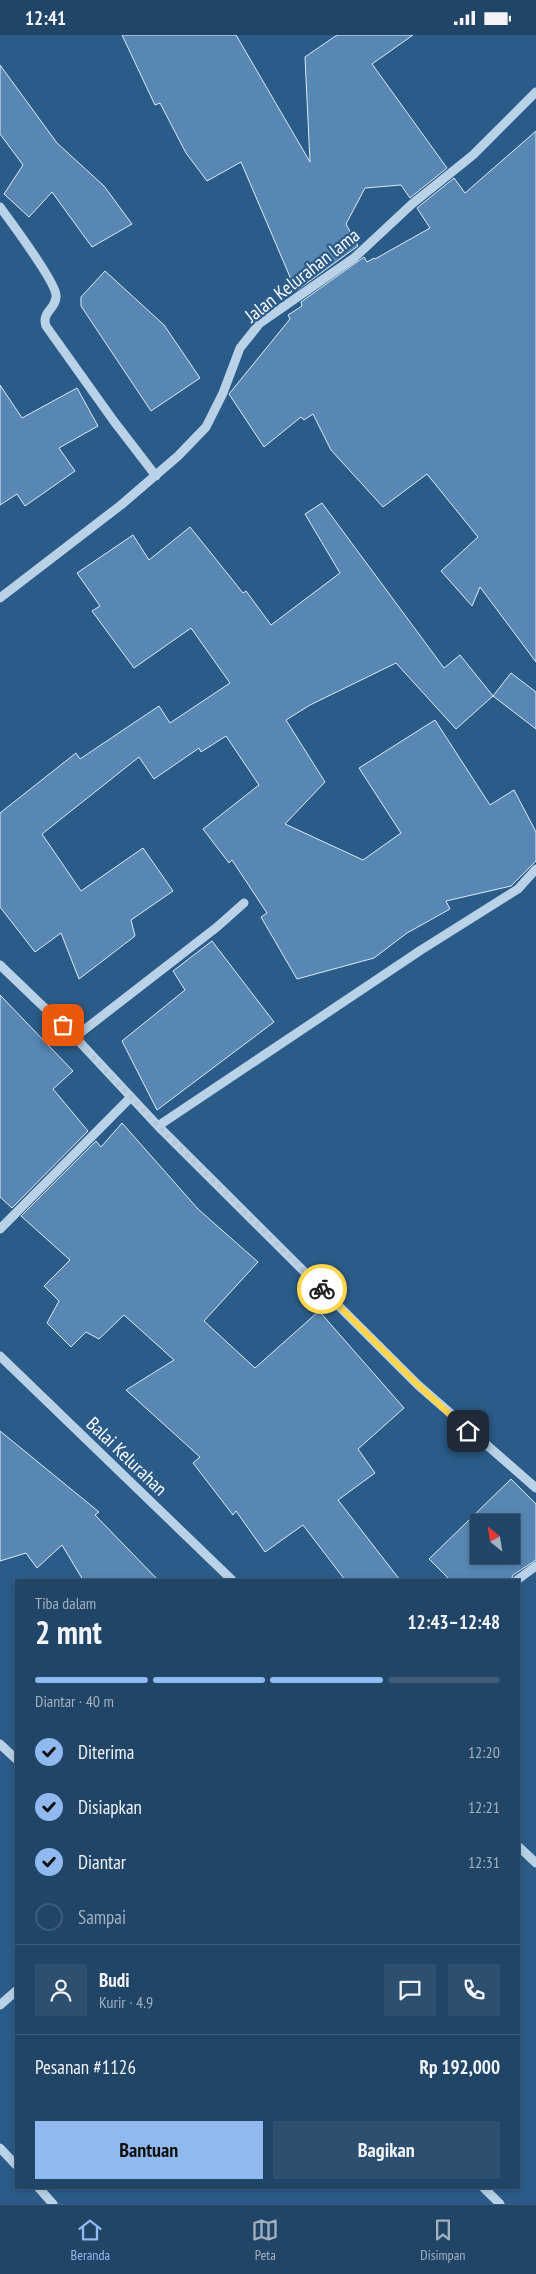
<!DOCTYPE html>
<html lang="id">
<head>
<meta charset="utf-8">
<style>
  body { margin:0; font-family:"PT Sans Narrow",sans-serif; background:#2d4f70; color:#f1f3f6; height:100vh; display:flex; flex-direction:column; font-size:19px; white-space:nowrap }
  * { box-sizing:border-box; margin:0 }
  p { font-size:16px; color:#a2b1c0 }
  .icon { flex:none; width:28px; height:28px; fill:none; stroke:currentColor; stroke-width:2; stroke-linecap:round; stroke-linejoin:round }
  .map { position:relative; flex:1; overflow:hidden }
  .details { position:absolute; left:15px; top:1544px; width:505px; height:610px; display:flex; flex-direction:column; background:#204567; border-radius:0px; box-shadow:0 2px 8px #0003,0 0 0 1px #3d5d7b }
  .details>* { flex:none }
  .needle { width:32px; rotate:330deg }
  .buttons { position:absolute; left:470px; top:1479px; display:grid; gap:10px }
  .buttons a { display:grid; place-items:center; width:50px; height:50px; border-radius:0px; background:#204567; box-shadow:0 2px 8px #0003,0 0 0 1px #3d5d7b; font-size:25px }
  .pin { position:absolute; display:grid; place-items:center; width:42px; height:42px; color:#fff; margin:-21px; border-radius:10px; box-shadow:0 2px 8px #0006 }
  .courier { position:absolute; display:grid; place-items:center; width:50px; height:50px; margin:-25px; border:4px solid #ffd54a; border-radius:50%; background:#fff; color:#222; box-shadow:0 1px 6px #0007 }
  .head em { font-style:normal; font-weight:800 }
  .head div { display:flex; flex-direction:column-reverse }
  .head { display:flex; align-items:center; justify-content:space-between; height:85px; padding:0 20px }
  h1 { font-size:32px; font-weight:800; line-height:38px }
  .bar { display:grid; grid-template-columns:repeat(4,1fr); gap:8px 5px; align-content:center; height:60px; padding:0 20px }
  .bar i { height:6px; border-radius:4px; background:#3d5d7b }
  .bar .current { background:#90b9f0 }
  .bar p { grid-column:span 4 }
  .line { display:flex; align-items:center; gap:12px; padding:0 20px; border-top:1px solid #3d5d7b }
  .line div { flex:1 }
  .round { display:grid; place-items:center; flex:none; width:52px; height:52px; border-radius:0px; background:#2d4f70 }
  ol { padding:0 20px; list-style:none }
  li { display:flex; align-items:center; gap:15px; height:55px }
  li p { margin-inline-start:auto }
  li .icon { padding:5px; border-radius:50%; background:#90b9f0; color:#111; stroke-width:4 }
  li:last-child { color:#a2b1c0 }
  li i { width:28px; height:28px; border:2px solid #3d5d7b; border-radius:50% }
  .cta { display:flex; gap:10px; margin-top:auto; padding:10px 20px }
  .cta a { flex:1; height:58px; border-radius:0px; background:#90b9f0; color:#111; font-size:20px; font-weight:800; line-height:58px; text-align:center }
  .cta a+a { background:#2d4f70; color:#f1f3f6 }
  .status { display:flex; justify-content:space-between; align-items:center; height:35px; padding:0 25px; background:#204567; direction:ltr }
  .status svg { height:14px; fill:currentColor }
  .dock { display:flex; justify-content:space-around; align-items:center; height:70px; border-top:1px solid #3d5d7b; background:#204567; font-size:14px; color:#a2b1c0 }
  .dock a { display:grid; justify-items:center; gap:2px }
  .dock .current { color:#90b9f0 }
  .map>svg:first-child { display:block }
  .building { fill:#5787b2; stroke:#dcebf7; fill-rule:evenodd }
  .lines { fill:none; stroke-linecap:round; stroke-linejoin:round }
  .minor { stroke:#b9d2e8; stroke-width:9 }
  .done { stroke:#b5c6d6; stroke-width:5; stroke-dasharray:0 9 }
  .route { stroke:#ffd54a; stroke-width:6 }
  .labels { text-anchor:middle; dominant-baseline:central; stroke-width:4.5; stroke-linejoin:round; paint-order:stroke }
  .street-label { font-size:19px; fill:#fff; stroke:#2b5c89 }
</style>
</head>
<body>
<div class="status"><b>12:41</b><svg viewBox="0 0 49 12"><path d="M0 12V9h3v3zM5 12V6h3v6zM10 12V3h3v9zM15 12V0h3v12zM26 1h20v11H26zM47 4h2v5h-2z"/></svg></div>
<div class="map">
<svg width="536" height="2169" viewBox="0 0 536 2169">
  <rect width="100%" height="100%" fill="#2b5c89"/>
  <path class="building" d="M122,0H236L310,127L305,22L337,0H413L372,29L447,133L410,163L401,150L365,153L346,189L358,211L296,256L241,127L207,146L186,118L160,68L155,70Z
    M0,30L57,108L104,151L132,189L92,212L52,157L29,182L4,159L23,130L0,99Z
    M536,96V627L480,552L472,571L441,536L478,502L427,439L383,472L331,415L313,379L304,385L301,382L264,412L229,359L290,284L288,280L302,271L301,267L364,222L367,227L374,223L375,224L430,193L417,173L454,143L465,158Z
    M105,236L164,290L200,343L151,376L81,271V262Z
    M0,350L22,383L77,353L98,391L59,413L75,436L25,471L17,459L0,470Z
    M322,468L444,633L460,620L493,661L456,694L396,628L310,670L286,685L325,747L285,789L363,825L401,798L359,733L435,685L490,770L514,755L536,797V826L511,851L446,866L450,874L407,898L374,923L297,944L261,882L267,878L232,825L229,828L203,794L259,750L226,701L201,717L199,713L154,744L139,722L42,799L81,856L143,813L173,856L131,885L135,901L79,944L61,898L35,917L0,872V778L76,718L80,724L159,671L170,688L230,648L191,593L134,633L92,576L100,571L77,538L133,500L149,525L190,492L243,558L246,556L271,590L340,538L305,479Z
    M511,638L536,657V694L493,661Z
    M212,906L274,987L157,1075L122,1006L185,955L173,936Z
    M0,960L73,1036L53,1054L88,1096L12,1173L0,1162Z
    M122,1088L198,1174L258,1227L204,1286L255,1333L319,1276L404,1373L358,1414L375,1438L338,1465L400,1545H345L303,1490L265,1517L236,1476L233,1480L193,1428L200,1422L126,1355L174,1325L124,1280L99,1304L86,1297L71,1312L47,1288L59,1266L44,1251L70,1225L21,1181L96,1106L101,1112Z
    M0,1396L99,1477L95,1480L158,1545H83L62,1510L37,1533L26,1518L0,1526Z
    M511,1444L536,1469V1525L513,1540L511,1545H450L429,1524ZM479,1488H511V1520H479Z"/>
  <g class="lines">
    <path class="minor" d="M0,172C11,187 55,246 56,260C57,274 41,276 46,291L113,385L156,441
      M0,563L121,470L178,421L206,392L223,358L240,313L260,288L354,223L412,169L473,120L536,57
      M0,930L75,1002L158,1091L418,1350L536,1453
      M75,1002L217,892L244,868
      M158,1091L421,915L518,854L536,834
      M0,1194L131,1062
      M0,1321L232,1545
      M517,1545L536,1531
      M0,1709L16,1724
      M519,1812L536,1828
      M0,1970L16,1956
      M0,2113L16,2130
      M38,2152L53,2169
      M483,2152L500,2169"/>
  </g>
  <g class="lines">
    <path class="done" d="M63,990L158,1091L322,1254"/>
    <path class="route" d="M322,1254L418,1350L468,1396"/>
  </g>
  <g class="labels">
    <g class="street-label">
      <text transform="translate(302 240) rotate(-38)">Jalan Kelurahan lama</text>
      <text transform="translate(127 1421) rotate(44)">Balai Kelurahan</text>
    </g>
  </g>
</svg>
<div class="buttons">
<a><svg class="needle" viewBox="-14 -14 28 28"><path d="M0-13l5 13h-10z" fill="#e53935"/><path d="M0 13l5-13h-10z" fill="#a2b1c0"/></svg></a>
</div>
<div class="pin" style="left:63px;top:990px;background:#ea580c"><svg class="icon" aria-label="bag" viewBox="0 0 24 24"><path d="M5 8h14l-1 12H6zM9 8a3 3 0 0 1 6 0"/></svg></div>
<div class="pin" style="left:468px;top:1396px;background:#1f2937"><svg class="icon" aria-label="home" viewBox="0 0 24 24"><path d="M3 11l9-7 9 7M6 9v11h12V9"/></svg></div>
<div class="courier" style="left:322px;top:1254px"><svg class="icon" aria-label="bike" viewBox="0 0 24 24"><circle cx="6" cy="16" r="4"/><circle cx="18" cy="16" r="4"/><path d="M6 16l4-8h5l3 8M10 8l3 8H6M13 5h3"/></svg></div>
<section class="details">
<div class="head"><div><h1>2 mnt</h1><p>Tiba dalam</p></div><em>12:43–12:48</em></div>
<div class="bar"><i class="current"></i><i class="current"></i><i class="current"></i><i></i><p>Diantar · 40 m</p></div>
<ol>
<li><svg class="icon" aria-label="check" viewBox="0 0 24 24"><path d="M5 12l5 5 9-10"/></svg>Diterima<p>12:20</p></li>
<li><svg class="icon" aria-label="check" viewBox="0 0 24 24"><path d="M5 12l5 5 9-10"/></svg>Disiapkan<p>12:21</p></li>
<li><svg class="icon" aria-label="check" viewBox="0 0 24 24"><path d="M5 12l5 5 9-10"/></svg>Diantar<p>12:31</p></li>
<li><i></i>Sampai</li>
</ol>
<div class="line" style="height:90px"><a class="round"><svg class="icon" aria-label="person" viewBox="0 0 24 24"><circle cx="12" cy="8" r="4"/><path d="M4 21q1-7 8-7t8 7"/></svg></a><div><b>Budi</b><p>Kurir · 4.9</p></div><a class="round"><svg class="icon" aria-label="chat" viewBox="0 0 24 24"><path d="M4 5h16v11H9l-5 4z"/></svg></a><a class="round"><svg class="icon" aria-label="phone" viewBox="0 0 24 24"><path d="M5 4h4l2 5-3 2q2 4 5 5l2-3 5 2v4C11 20 4 13 5 4z"/></svg></a></div>
<div class="line" style="height:65px"><div>Pesanan #1126</div><b>Rp 192,000</b></div>
<div class="cta"><a>Bantuan</a><a>Bagikan</a></div>
</section>
</div>
<nav class="dock">
<a class="current"><svg class="icon" aria-label="home" viewBox="0 0 24 24"><path d="M3 11l9-7 9 7M6 9v11h12V9"/></svg>Beranda</a>
<a><svg class="icon" aria-label="map" viewBox="0 0 24 24"><path d="M3 6l6-2 6 2 6-2v14l-6 2-6-2-6 2zM9 4v14M15 6v14"/></svg>Peta</a>
<a><svg class="icon" aria-label="saved" viewBox="0 0 24 24"><path d="M7 4h10v16l-5-4-5 4z"/></svg>Disimpan</a>
</nav>
</body>
</html>
